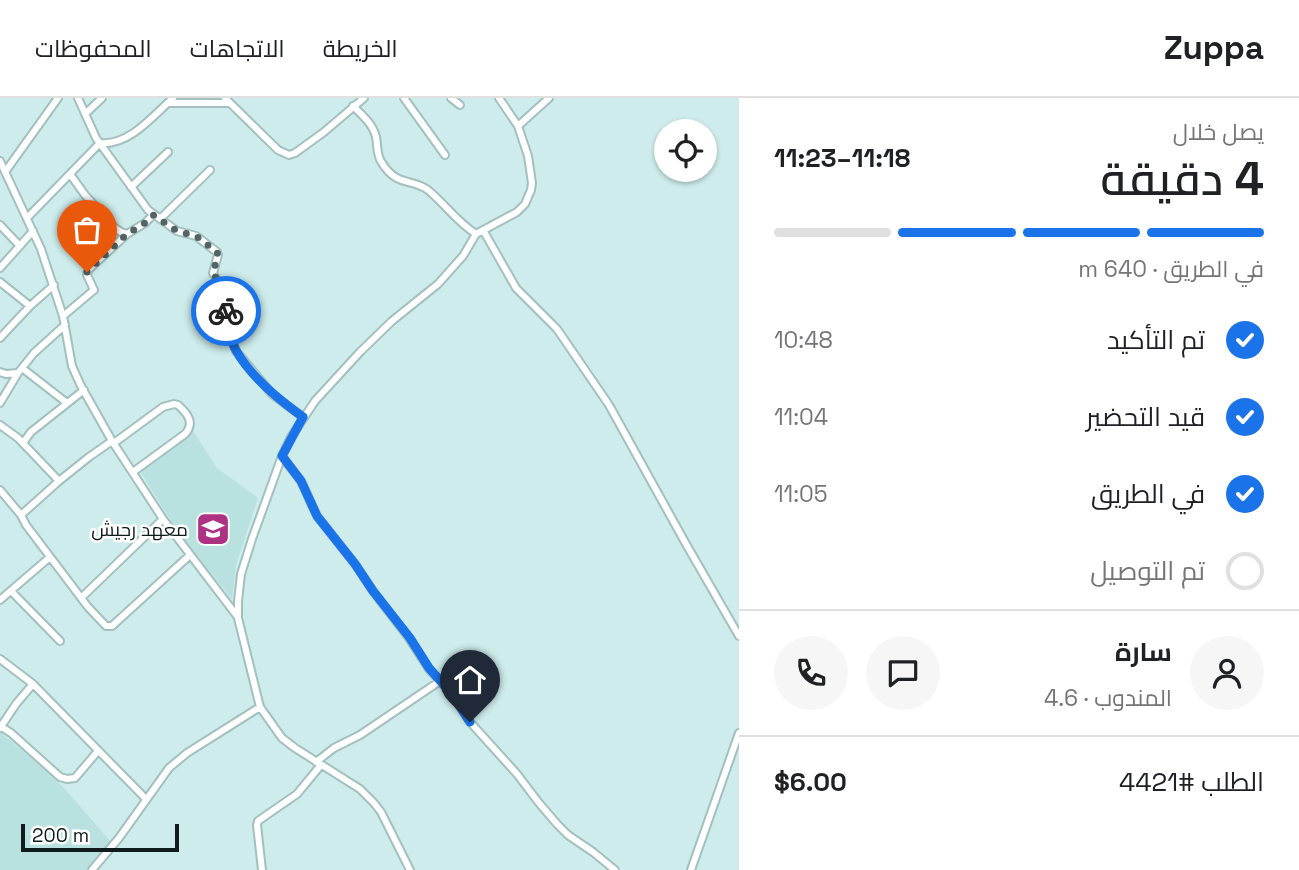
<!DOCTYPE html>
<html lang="ar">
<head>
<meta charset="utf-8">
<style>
  body { margin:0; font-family:"Space Grotesk",Cairo,sans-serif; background:#f6f6f6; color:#202124; direction:rtl; height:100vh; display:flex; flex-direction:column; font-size:26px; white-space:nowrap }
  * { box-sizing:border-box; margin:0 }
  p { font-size:23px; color:#757577 }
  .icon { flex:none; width:38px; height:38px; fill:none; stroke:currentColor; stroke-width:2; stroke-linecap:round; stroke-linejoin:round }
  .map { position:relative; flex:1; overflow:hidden; direction:ltr }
  .drawer { display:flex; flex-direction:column; background:#fff; width:560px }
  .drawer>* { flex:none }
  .controls { position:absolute; left:654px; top:21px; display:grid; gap:14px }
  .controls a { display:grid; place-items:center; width:63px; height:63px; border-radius:50%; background:#fff; box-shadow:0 2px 5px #0004; font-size:35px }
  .scale { position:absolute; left:21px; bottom:18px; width:158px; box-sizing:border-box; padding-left:7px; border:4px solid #101b1b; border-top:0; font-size:19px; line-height:24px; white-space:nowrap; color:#101b1b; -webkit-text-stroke:5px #fff; paint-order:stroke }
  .pin { position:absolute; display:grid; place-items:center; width:60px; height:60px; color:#fff; margin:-72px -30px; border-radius:50% 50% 50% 0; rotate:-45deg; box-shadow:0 0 7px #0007 }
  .pin .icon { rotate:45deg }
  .courier { position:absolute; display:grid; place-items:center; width:70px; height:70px; margin:-35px; border:5px solid #1a73e8; border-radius:50%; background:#fff; color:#222; box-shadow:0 2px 9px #0007 }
  .headline em { font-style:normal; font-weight:600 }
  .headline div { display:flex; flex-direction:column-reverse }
  .headline { display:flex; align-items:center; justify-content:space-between; height:119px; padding:0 35px }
  h1 { font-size:46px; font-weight:600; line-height:52px }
  .bar { display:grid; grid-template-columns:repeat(4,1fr); gap:10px 7px; align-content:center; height:84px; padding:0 35px }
  .bar i { height:9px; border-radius:5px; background:#e0e0e0 }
  .bar .current { background:#1a73e8 }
  .bar p { grid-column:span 4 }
  .line { display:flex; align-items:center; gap:18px; padding:0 35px; border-top:2px solid #e0e0e0 }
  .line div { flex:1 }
  .round { display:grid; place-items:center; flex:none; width:74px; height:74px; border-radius:37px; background:#f6f6f6 }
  ol { padding:0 35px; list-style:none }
  li { display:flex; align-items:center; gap:21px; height:77px }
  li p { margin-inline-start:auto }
  li .icon { padding:7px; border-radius:50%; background:#1a73e8; color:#fff; stroke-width:4 }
  li:last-child { color:#757577 }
  li i { width:38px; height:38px; border:4px solid #e0e0e0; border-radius:50% }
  header { display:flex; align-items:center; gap:42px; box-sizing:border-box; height:98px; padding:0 35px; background:#fff; border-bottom:2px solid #e0e0e0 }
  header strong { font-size:33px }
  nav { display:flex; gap:38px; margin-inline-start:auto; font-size:24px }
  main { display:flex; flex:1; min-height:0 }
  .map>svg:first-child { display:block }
  .built { fill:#b9e1df }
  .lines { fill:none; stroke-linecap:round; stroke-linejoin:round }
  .minor-casing { stroke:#a2c0bf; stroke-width:10 }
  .minor { stroke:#fff; stroke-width:6 }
  .done { stroke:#526464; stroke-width:7; stroke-dasharray:0 12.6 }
  .route { stroke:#1a73e8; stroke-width:9 }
  .labels { text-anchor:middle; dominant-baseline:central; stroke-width:5; stroke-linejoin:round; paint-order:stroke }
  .poi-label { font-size:19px; fill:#101b1b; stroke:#fff; text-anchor:end }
</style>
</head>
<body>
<header>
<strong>Zuppa</strong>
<nav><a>الخريطة</a><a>الاتجاهات</a><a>المحفوظات</a></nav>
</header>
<main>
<section class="drawer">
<div class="headline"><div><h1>4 دقيقة</h1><p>يصل خلال</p></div><em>11:18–11:23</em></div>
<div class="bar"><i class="current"></i><i class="current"></i><i class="current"></i><i></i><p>في الطريق · 640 m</p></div>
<ol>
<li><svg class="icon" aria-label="check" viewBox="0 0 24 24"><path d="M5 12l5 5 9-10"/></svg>تم التأكيد<p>10:48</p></li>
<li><svg class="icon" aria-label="check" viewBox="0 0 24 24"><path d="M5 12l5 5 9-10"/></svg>قيد التحضير<p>11:04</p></li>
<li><svg class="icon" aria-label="check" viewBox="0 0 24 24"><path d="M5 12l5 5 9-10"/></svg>في الطريق<p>11:05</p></li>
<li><i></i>تم التوصيل</li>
</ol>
<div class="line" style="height:126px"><a class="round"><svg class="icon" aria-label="person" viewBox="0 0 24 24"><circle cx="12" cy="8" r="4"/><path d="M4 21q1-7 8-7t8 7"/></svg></a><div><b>سارة</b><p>المندوب · 4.6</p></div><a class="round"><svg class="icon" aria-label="chat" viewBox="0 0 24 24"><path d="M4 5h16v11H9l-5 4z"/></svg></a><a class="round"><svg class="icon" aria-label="phone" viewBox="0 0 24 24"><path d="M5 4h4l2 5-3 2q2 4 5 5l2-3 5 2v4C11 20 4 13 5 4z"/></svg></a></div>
<div class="line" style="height:91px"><div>الطلب #4421</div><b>$6.00</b></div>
</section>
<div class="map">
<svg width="739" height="772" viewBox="0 0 739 772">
  <rect width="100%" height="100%" fill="#cdeceb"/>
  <path class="built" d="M193,333L217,370L258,400L236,467L232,501L188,447L166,415L140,373Z
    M0,634L47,673L65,691L111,744L87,772H0Z"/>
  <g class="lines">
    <g class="minor-casing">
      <path id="minor" d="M78,0L96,40L148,112L177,133L196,138L217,154L218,157L213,175L227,198L225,222L236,253L272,296L303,319
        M225,0L278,52L289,57L295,55L324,34L364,0
        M404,0L445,57
        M451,0L460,7
        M168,5H229
        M353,8C362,17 373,26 376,39C378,48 376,57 382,65C397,89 411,80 428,92C445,106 457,124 476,136
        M85,16L102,0
        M518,28L549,0
        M0,63L41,151L63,218L72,268L81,288L112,343L163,421L237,518
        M5,74L58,0
        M70,76L85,97L115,130L121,134L127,136
        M131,89L168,54
        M27,120L100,45C129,48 153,18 173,0
        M160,121L210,72
        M0,127L20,148
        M483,132L516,190L557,231L609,307L686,446L739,538
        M0,170L33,133
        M0,184L30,208
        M63,218L94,192L87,177L88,172L127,136L145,125L153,117
        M0,240L30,208L54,187
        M22,270L67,305
        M0,274L6,276L18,275L34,255L65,227
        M0,305L18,275
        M0,327L18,340L59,383L89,359L112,343
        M23,345L31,334L84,292
        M114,345L163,309L174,306L178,307C188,316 195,325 185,336L133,374
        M282,358L301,383L317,418L355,466L373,493L409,540L429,571L452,596L470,624L517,676L539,705L557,726L568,737L593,754L615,772
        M59,383L21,417L26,427L88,509L106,528H112L190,457
        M0,392L21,417
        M11,493L60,543
        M81,500L163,421
        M0,502L50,459
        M0,561L33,586
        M0,628L11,635L60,679L67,681L75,680L98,653
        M0,630L16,606L33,586L146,701
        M316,664L334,650L360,637L440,583
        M92,772L119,740L169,670L187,655L260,609
        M262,772L257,727L258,723L297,696L321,667
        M410,772L381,714L374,705L360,691L295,650L282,640L260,609L238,520V503L241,476L252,441L282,358L291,339L315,303L360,254L392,223L438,186L463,158L476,136L517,114L525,106L531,92L532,85L528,58L518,28L499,0
        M691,772L739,635"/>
    </g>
    <use href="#minor" class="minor"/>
  </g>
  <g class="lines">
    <path class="done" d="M87,174L127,136L145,125L153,117L177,133L196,138L217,154L218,157L213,175L227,198L226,213"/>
    <path class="route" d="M226,213C223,257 271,296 303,319L282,358L301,383L317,418L355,466L373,493L410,540L429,570L452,596L470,624"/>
  </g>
  <defs>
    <g id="school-square" transform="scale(1.75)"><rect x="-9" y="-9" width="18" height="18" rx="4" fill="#ad3284" stroke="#fff"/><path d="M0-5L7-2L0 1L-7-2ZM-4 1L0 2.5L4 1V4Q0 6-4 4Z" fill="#fff"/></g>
  </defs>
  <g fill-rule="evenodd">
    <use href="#school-square" x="213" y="431"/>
  </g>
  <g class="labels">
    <g class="poi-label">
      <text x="188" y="431">معهد رجيش</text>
    </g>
  </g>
</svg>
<div class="controls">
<a><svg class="icon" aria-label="locate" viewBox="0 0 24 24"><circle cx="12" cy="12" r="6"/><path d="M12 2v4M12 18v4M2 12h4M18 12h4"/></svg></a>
</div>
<div class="scale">200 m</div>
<div class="pin" style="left:87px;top:174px;background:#ea580c"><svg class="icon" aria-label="bag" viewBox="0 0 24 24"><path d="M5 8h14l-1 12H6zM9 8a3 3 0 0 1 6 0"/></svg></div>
<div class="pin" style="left:470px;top:624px;background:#1f2937"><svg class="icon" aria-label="home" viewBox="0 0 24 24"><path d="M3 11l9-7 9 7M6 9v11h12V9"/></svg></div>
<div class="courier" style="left:226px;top:213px"><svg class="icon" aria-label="bike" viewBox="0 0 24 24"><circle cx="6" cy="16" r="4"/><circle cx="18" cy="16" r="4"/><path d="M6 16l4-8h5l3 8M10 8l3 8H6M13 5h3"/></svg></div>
</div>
</main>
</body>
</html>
